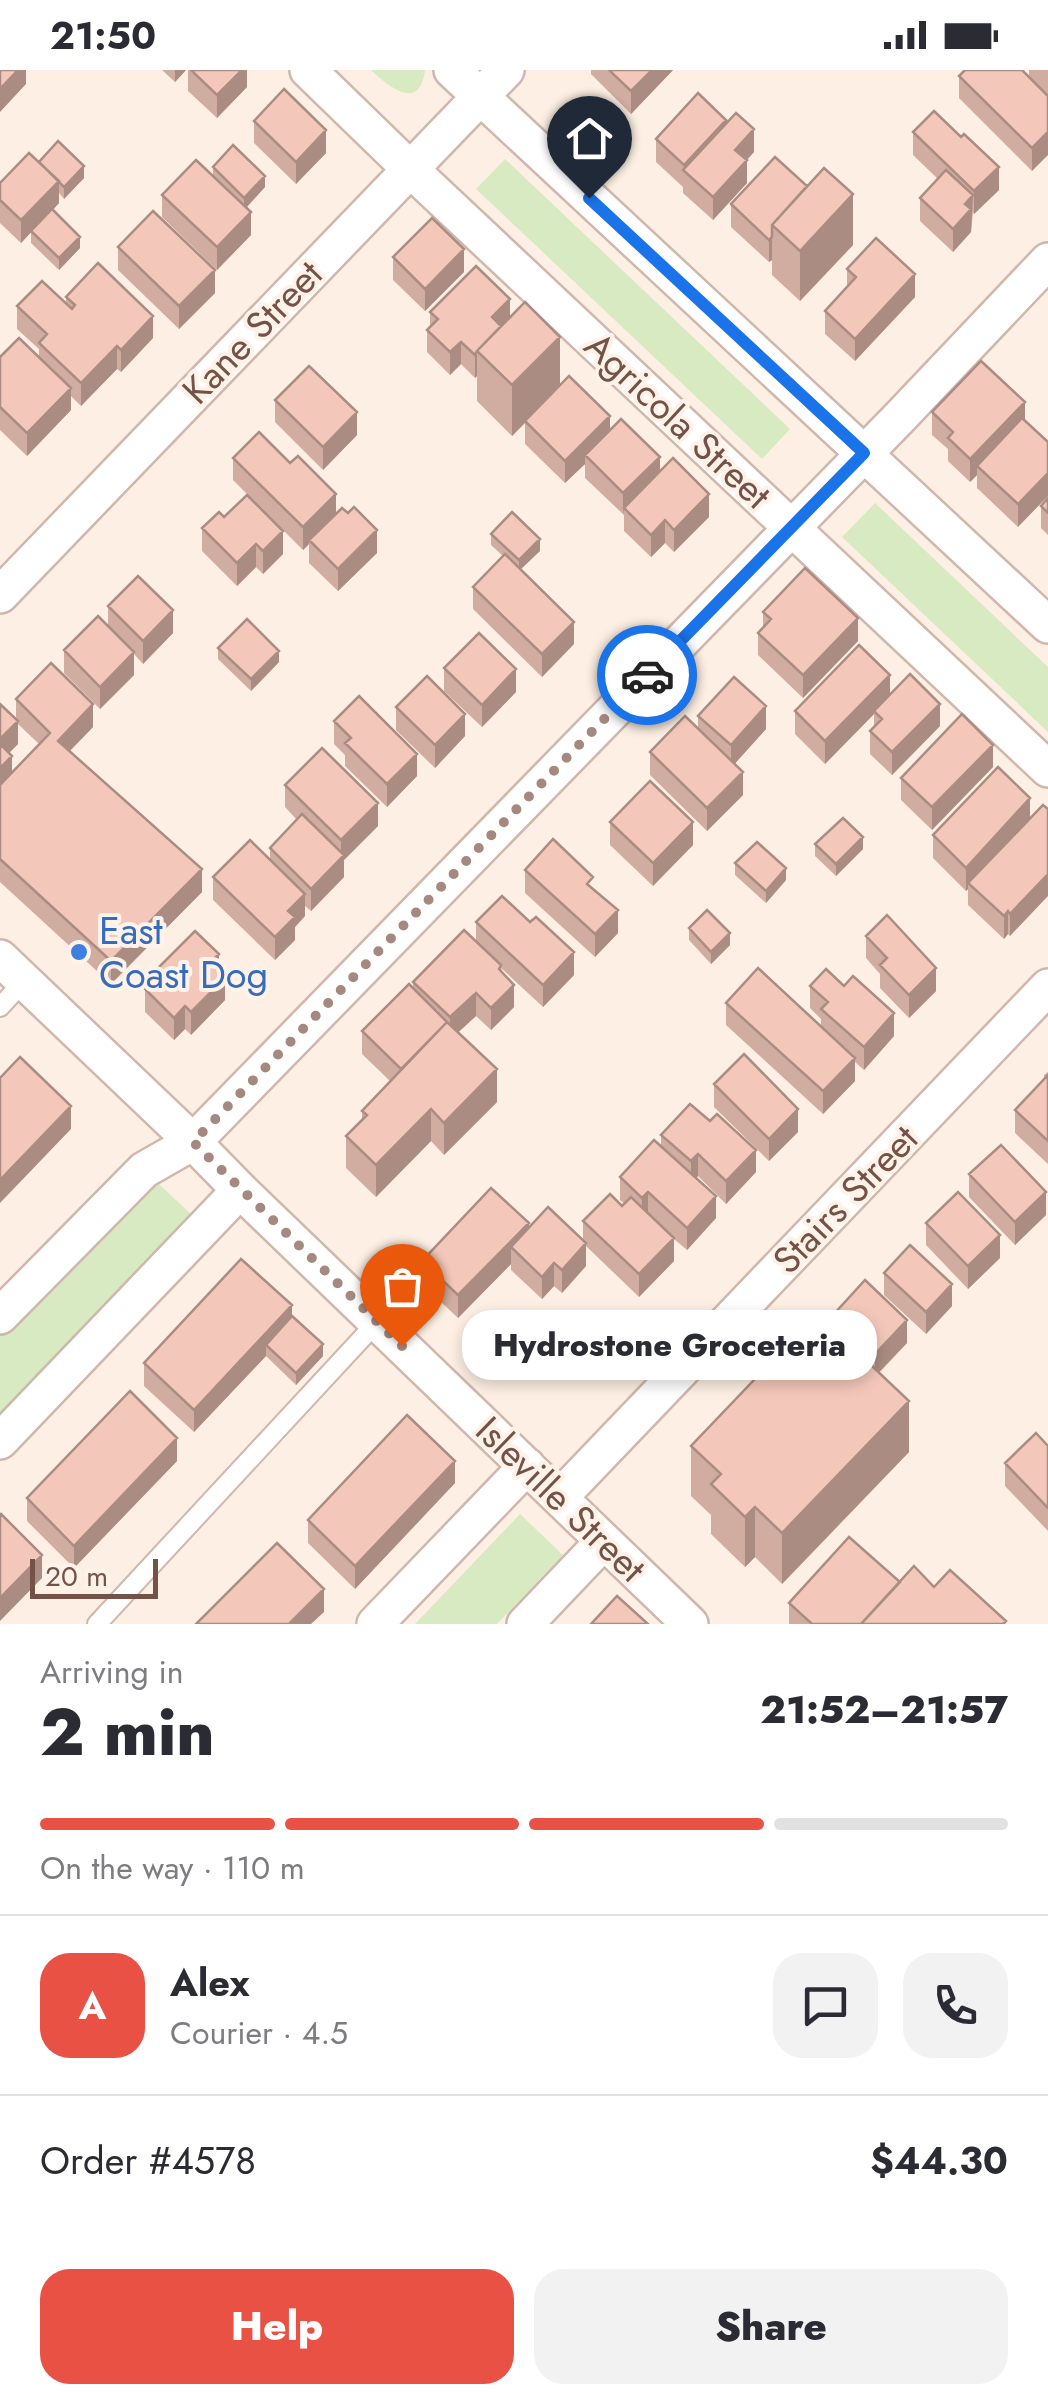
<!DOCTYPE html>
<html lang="en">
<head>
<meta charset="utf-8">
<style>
  body { margin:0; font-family:Jost,sans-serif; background:#f2f2f3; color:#2b2b33; height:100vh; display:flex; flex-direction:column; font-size:38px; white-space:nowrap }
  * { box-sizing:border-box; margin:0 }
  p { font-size:32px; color:#7c7c81 }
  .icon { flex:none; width:55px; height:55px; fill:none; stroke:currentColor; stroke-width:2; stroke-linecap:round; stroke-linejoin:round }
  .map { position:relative; height:1554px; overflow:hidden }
  .details { display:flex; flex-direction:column; background:#fff; flex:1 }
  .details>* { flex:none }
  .scale { position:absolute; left:30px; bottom:25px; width:128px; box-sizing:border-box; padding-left:10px; border:5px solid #755248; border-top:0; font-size:28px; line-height:35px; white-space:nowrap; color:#755248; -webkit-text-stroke:8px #fff3e9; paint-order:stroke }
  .pin { position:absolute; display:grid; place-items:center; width:85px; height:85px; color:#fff; margin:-102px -42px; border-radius:50% 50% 50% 0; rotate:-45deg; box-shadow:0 0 10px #0007 }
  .pin .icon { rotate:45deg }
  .courier { position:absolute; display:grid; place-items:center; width:100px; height:100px; margin:-50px; border:8px solid #1a73e8; border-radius:50%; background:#fff; color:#222; box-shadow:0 2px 12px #0007 }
  .bubble { position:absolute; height:70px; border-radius:30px; background:#fff; box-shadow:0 5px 15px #0003; font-size:32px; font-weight:800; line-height:70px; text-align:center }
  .overview em { font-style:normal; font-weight:800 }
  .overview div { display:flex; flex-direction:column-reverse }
  .overview { display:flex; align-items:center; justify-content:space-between; height:170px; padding:0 40px }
  h1 { font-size:65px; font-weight:800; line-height:75px }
  .bar { display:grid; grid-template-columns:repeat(4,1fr); gap:15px 10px; align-content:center; height:120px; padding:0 40px }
  .bar i { height:12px; border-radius:8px; background:#e1e1e2 }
  .bar .active { background:#e95145 }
  .bar p { grid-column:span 4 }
  .line { display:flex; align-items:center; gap:25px; padding:0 40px; border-top:2px solid #e1e1e2 }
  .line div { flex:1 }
  .round { display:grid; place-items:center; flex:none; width:105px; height:105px; border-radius:30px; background:#f2f2f3 }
  .cta { display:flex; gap:20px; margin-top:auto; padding:20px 40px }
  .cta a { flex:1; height:115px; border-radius:30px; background:#e95145; color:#fff; font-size:40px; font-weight:800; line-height:115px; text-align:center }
  .cta a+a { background:#f2f2f3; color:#2b2b33 }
  .status { display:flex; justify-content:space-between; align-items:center; height:70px; padding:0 50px; background:#fff; direction:ltr }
  .status svg { height:28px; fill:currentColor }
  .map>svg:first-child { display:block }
  .green { fill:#d8eac1 }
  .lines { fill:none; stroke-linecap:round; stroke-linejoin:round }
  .service-casing { stroke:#d0b7ac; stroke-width:22 }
  .minor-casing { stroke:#d0b7ac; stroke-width:40 }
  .service { stroke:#fff; stroke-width:18 }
  .minor { stroke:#fff; stroke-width:35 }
  .wall { fill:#d1aca0; fill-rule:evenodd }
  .shaded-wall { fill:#aa8c82 }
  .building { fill:#f3c8ba; stroke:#aa8c82; stroke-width:2.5 }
  .done { stroke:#a5897e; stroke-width:10; stroke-dasharray:0 18 }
  .route { stroke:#1a73e8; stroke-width:12 }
  .shop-dot { fill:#3f7fe0; stroke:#fff3e9; stroke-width:4 }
  .labels { text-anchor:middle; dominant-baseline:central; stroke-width:8; stroke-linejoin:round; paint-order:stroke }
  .street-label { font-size:38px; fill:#755248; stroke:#fff3e9 }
  .shop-label { font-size:38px; fill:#366cbe; stroke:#fff3e9; text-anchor:start }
</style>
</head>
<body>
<div class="status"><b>21:50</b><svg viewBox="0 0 49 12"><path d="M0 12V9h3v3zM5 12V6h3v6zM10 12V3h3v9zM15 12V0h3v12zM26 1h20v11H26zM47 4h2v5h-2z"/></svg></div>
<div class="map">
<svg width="1048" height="1554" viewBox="0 0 1048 1554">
  <rect width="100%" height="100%" fill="#fdefe3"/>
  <path class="green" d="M371,0H425C420,43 388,16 371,0Z
    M505,89L790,359L762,389L476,119Z
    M875,433L1048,597V662L842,467Z
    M148,1104L192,1145L0,1346V1259Z
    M520,1444L563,1485L497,1554H415Z"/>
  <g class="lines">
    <g class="service-casing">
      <path id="service" d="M0,937L24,911
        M97,1554L377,1252"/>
    </g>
    <g class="minor-casing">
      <path id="minor" d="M308,0L410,99L1048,699
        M452,0L1048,555
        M0,525L506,0
        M0,888L193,1072L240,1120L690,1554
        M0,1246L144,1100L193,1072L901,346L1048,191
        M0,1371L240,1120
        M560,1427L1048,917
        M375,1554L527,1396
        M525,1554L604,1471"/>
    </g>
    <use href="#service" class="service"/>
    <use href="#minor" class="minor"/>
  </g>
  <path class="wall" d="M162,0H186L175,12Z
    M188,0H247V17L217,48L188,21Z
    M591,0H673L631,44L591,4Z
    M1029,0H1048V25L1032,101L959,28V6H1029Z
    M254,51L326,83L296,114L254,73Z
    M726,53L754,82L747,90V113L713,150L683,123V117L656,92V69Z
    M913,62L999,120L974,144L973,142L971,162L953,182L920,151V128L938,109L913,85Z
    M39,92L84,108L64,129L59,123V133L53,140L80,178L59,200L31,173V162L21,173L0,153V113Z
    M213,97L265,117L246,138L251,165L217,200L162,147V125L213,106Z
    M731,134L853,175L800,231L772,205V190L769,192L731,157Z
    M118,177L215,223L179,259L118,200Z
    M393,187L464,202L425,241L393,210Z
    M847,199L915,227L855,291L825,264V241L847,217Z
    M66,227L153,268L121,302L117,299L81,336L71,326V340L27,386L0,360V287H39V279L17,259V236L66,233Z
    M430,242L510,247L560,316L660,402L709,447L674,482L665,473L651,487L624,461V445L585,408V394L565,413L525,374V353L512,366L477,331V306L475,308L461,294L450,305L427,282V260L430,257Z
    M275,330L357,365L323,400L275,352Z
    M1025,332L1018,457L977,418V405L970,412L948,391V379L932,365V342Z
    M233,388L336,443H348L377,483L338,521L309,493V474L303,480L233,410Z
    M1048,428V465L1041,458V436Z
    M224,447L283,484L263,504L256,497L237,516L202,481V458Z
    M491,464L540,481L520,499L574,574L542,607L473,539V517L503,486L491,475Z
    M108,536L173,563L143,594L134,584V605L100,639L64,603V580L108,556Z
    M763,542L858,571L803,628L758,585V563L763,557Z
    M218,578L279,592L251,621L218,589Z
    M444,598L516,622L482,657L444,621Z
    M890,625L940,656L892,705L870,684V661L874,658V644L825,694L795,664V641Z
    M16,629L93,657L70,681L202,822L111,914L0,812V634L16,649ZM18,654L39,674L12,702L9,683L18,674Z
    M396,637L465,666L435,698L396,660Z
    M698,646L766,659L734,694L743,725L707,761L650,705V682L698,658Z
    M334,651L417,706L387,737L345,696V685L334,674Z
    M993,697L932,760L901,730V708Z
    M285,715L378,756L344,790V807L311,841L305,836V846L295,857V870L275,890L213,830V807L270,789V778L297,750L285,737Z
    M1030,748L1010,866L1008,864L1004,869L968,835V819L966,821L933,788V765Z
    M610,752L693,775L653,816L610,775Z
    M815,774L863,779L836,806L815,786Z
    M735,793L786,810L766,833L735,805Z
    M525,800L593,819L618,863L595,887L525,823Z
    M476,852L574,905L543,937L501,898L514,937L491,960L476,946L458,962L497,1032L444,1085L431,1071L376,1127L346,1098V1066L362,1050V1041L390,1011L362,984V961L413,918V912L476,872Z
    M689,858L730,875L711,894L689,870Z
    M866,866L936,921L909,948L880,918V904L866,888Z
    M219,902L225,930L191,965L185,959L174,970L145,942V919L152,911V904Z
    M810,916L894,966L864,1000L855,992V1011L823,1044L726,955V933L821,957V949L810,938Z
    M1048,1002V1094L1015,1063V1040L1044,1008V1005Z
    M714,1014L798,1062L769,1091L714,1037Z
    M661,1065L756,1102L726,1134L698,1106L696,1108L716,1148L687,1180L674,1169V1191L639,1227L586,1176V1196L562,1223L554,1216L542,1229L511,1200V1194L458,1248L422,1214V1191L529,1157L583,1170V1151L622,1136L625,1134L620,1130V1107L661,1077Z
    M969,1104L1046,1145L1015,1175L969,1127Z
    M926,1153L1000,1188L968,1219L926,1175Z
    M884,1203L952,1236L926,1264L884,1225Z
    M834,1244L907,1273L879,1303L909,1382L782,1514L755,1487L745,1497L711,1464V1445L691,1426V1376L834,1259Z
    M292,1247L323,1286L296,1315L266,1286L194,1362L144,1316V1293Z
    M1048,1376V1461L1005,1416V1393Z
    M177,1391L74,1498L27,1451V1428Z
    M455,1413L355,1519L308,1473V1450Z
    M900,1512L934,1517L1006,1554H789V1533Z"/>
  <path class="shaded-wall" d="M18,0H26V14L0,42V19Z
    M175,0H186L175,12Z
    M242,0H247V17L217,48V25Z
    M652,0H673L631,44V21Z
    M726,50V72L684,101V95Z
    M754,59V82L735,102V80Z
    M326,60V83L296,114V92Z
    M1048,62V85L1032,101V78Z
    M747,90V113L713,150V127Z
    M84,96V108L64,129V117Z
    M999,97V120L974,144V121Z
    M265,106V117L244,140V128Z
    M59,111V133L21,173V150Z
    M853,124V175L800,231V181Z
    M973,125L971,162L953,182V159L965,134Z
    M251,142V165L217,200V177Z
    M80,167V178L59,200V188Z
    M772,167V190L769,192V170Z
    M464,179V202L425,241V219Z
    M215,200V223L179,259V236Z
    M915,204V227L855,291V269Z
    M510,229V252L490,293L492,247Z
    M153,246V268L121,302V280Z
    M560,267V317L512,366V315Z
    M461,272V294L450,305V282Z
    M117,276V299L81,336V313Z
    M477,284V306L475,308V285Z
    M71,318V340L27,386V363Z
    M1025,332V354L977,396V405L970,412V389Z
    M357,342V365L323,400V377Z
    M610,346V368L585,385V394L565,413V391Z
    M660,387V409L624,438L623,445V423Z
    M1048,403V426L1018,457V434Z
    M336,424V447L309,470V474L303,480V457Z
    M709,424V447L674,482V460Z
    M665,450V473L651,487V465Z
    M377,460V483L338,521V499Z
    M283,461V484L263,504V481Z
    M540,469V481L519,501V490Z
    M256,474V497L237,516V493Z
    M173,540V563L143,594V571Z
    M858,548V571L803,628V605Z
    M574,552V574L542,607V584Z
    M279,581V592L251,621V609Z
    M134,582V605L100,639V617Z
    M516,599V622L482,657V635Z
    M890,605V628L874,641V644L825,694V671Z
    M93,634V657L58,693V671Z
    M940,634V656L892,705V682Z
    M766,636V659L731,698V675Z
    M465,644V666L435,698V675Z
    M18,651V674L0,692V669Z
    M993,675V697L932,760V737Z
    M417,684V706L387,737V714Z
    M12,686V708L0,720V698Z
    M743,702V725L707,761V738Z
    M1030,728V751L968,813V819L966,821V798Z
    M378,733V756L344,790V807L311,841V819L341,788V770Z
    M693,752V775L653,816V793Z
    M863,767V779L836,806V794Z
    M786,798V810L766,833V821Z
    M202,799V822L111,914V891Z
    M1048,804V826L1010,866V844Z
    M305,824V846L295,857V870L275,890V867L288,841Z
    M618,840V863L595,887V864Z
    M1008,841V864L1004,869V846Z
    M730,863V875L711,894V882Z
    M574,882V905L543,937V915Z
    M219,884V907L210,893Z
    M936,898V921L909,948V925Z
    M225,908V930L191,965V942Z
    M514,915V937L491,960V938Z
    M476,923V946L450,970V947Z
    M185,936V959L174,970V948Z
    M894,943V966L864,1000V977Z
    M855,988V1011L823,1044V1021Z
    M497,999V1032L444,1085V1053Z
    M71,1036V1059L0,1133V1110Z
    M431,1039V1071L376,1127V1095Z
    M798,1039V1062L769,1091V1069Z
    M756,1080V1102L726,1134V1111Z
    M698,1084V1106L691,1114V1091Z
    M648,1122V1144L642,1151V1128Z
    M1046,1122V1145L1015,1175V1152Z
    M716,1126V1148L687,1180V1158Z
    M529,1153V1175L511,1177V1194L458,1248V1225Z
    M1000,1165V1188L968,1219V1196Z
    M674,1168V1191L639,1227V1204Z
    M586,1173V1196L562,1223V1200Z
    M554,1193V1216L542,1229V1207Z
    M952,1214V1236L926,1264V1242Z
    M292,1235V1258L266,1275V1286L194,1362V1340Z
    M907,1250V1273L875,1306V1284Z
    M323,1274V1286L296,1315V1303Z
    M909,1331V1382L782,1514V1463Z
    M177,1368V1391L74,1498V1476Z
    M455,1391V1413L355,1519V1496Z
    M755,1437V1487L745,1497V1447Z
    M42,1485V1508L0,1551V1528Z
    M324,1519V1542L311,1554H289Z"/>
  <path class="building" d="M0,0H18L0,19Z
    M191,0H242L217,25Z
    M609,0H652L631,21Z
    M965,0H1022L1048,26V62L1032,78L959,6Z
    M284,19L326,60L296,92L254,51Z
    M698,23L726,50L684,95L656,69Z
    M934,41L961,67L964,64L999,97L974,121L913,62Z
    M736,43L754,59L735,80L747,90L713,127L683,100Z
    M58,71L84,96L64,117L39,92Z
    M233,75L265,106L244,128L213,97Z
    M29,83L59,111L21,150L0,130V113Z
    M775,87L807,116L772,155V167L769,170L731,134Z
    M196,90L251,142L217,177L162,125Z
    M824,98L853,124L800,181L772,155Z
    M946,100L973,125L965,134L971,139L953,159L920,128Z
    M52,139L80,167L59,188L31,161Z
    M153,141L215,200L179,236L118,177Z
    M432,148L464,179L425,219L393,187Z
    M876,168L915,204L855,269L825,241L856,207L847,199Z
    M98,193L153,246L121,280L117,276L81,313L39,273L47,264L17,236L42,211L72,239L75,235L66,227Z
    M476,196L510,229L492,247L501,256L477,281L475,285L461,272L450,282L427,260L438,249L430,242Z
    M525,232L560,267L512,315L477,281Z
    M19,268L71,318L27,363L0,337V287Z
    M981,291L1025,332L970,389L948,368L953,362L932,342Z
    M309,296L357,342L323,377L275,330Z
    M569,306L610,346L565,391L525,351Z
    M1022,348L1048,372V403L1018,434L977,396Z
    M621,349L660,387L623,423L585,385Z
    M259,362L290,393L298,386L336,424L303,457L233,388Z
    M673,388L709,424L674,460L665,450L651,465L624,438Z
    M247,425L283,461L263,481L256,474L237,493L202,458L219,442L224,447Z
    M1048,428V443L1041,436Z
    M354,437L377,460L338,499L309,470L342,438L348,443Z
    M512,442L540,469L519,490L491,464Z
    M505,484L574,552L542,584L473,517Z
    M805,498L858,548L803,605L758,563L771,549L763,542Z
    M138,506L173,540L143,571L108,536Z
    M98,546L134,582L100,617L64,580Z
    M247,549L279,581L251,609L218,578Z
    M479,563L516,599L482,635L444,598Z
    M859,575L890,605L825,671L795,641Z
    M51,593L93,634L58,671L202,799L111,891L0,789V715L50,663L16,629Z
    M910,604L940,634L892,682L870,661L882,649L874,641Z
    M427,606L465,644L435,675L396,637Z
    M734,607L766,636L731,675L698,646Z
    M359,626L417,684L387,714L345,673L351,668L334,651Z
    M0,634L18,651L0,669Z
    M962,644L993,675L932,737L901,708Z
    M685,646L743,702L707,738L650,682Z
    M0,674L12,686L0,698Z
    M322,678L378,733L341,770L285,715Z
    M998,697L1030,728L966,798L933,765Z
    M650,711L693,752L653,793L610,752Z
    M1043,735L1048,739V804L1010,844L1008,841L1004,846L968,813Z
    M302,744L344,785L311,819L270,778Z
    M843,748L863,767L836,794L815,774Z
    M553,769L593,807L587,814L618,840L595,864L525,800Z
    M250,770L305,824L288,841L295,847L275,867L213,807Z
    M757,772L786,798L766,821L735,793Z
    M502,826L530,852L536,847L574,882L543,915L476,852Z
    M707,840L730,863L711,882L689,858Z
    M887,845L936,898L909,925L880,895L887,888L866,866Z
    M464,860L501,895L499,899L514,915L491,938L476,923L450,947L413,912Z
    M195,861L219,884L210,893L225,908L191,942L185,936L174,948L145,919L156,908L152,904Z
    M758,898L855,988L823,1021L726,933Z
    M826,899L844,916L853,906L894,943L864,977L821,939L828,932L810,916Z
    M409,914L447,952L401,999L362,961Z
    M447,952L497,999L444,1053L431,1039L376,1095L346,1066L367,1045L362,1041Z
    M744,984L798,1039L769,1069L714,1014Z
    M20,987L71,1036L0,1110V1008Z
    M1048,1005V1071L1015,1040Z
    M690,1034L710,1051L717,1044L756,1080L726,1111L698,1084L691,1091L661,1065Z
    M654,1070L716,1126L687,1158L648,1122L642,1128L620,1107Z
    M1001,1075L1046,1122L1015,1152L969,1104Z
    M491,1118L529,1153L458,1225L422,1191Z
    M958,1122L1000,1165L968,1196L926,1153Z
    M610,1124L622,1136L631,1127L674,1168L639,1204L583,1151Z
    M548,1137L586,1173L562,1200L554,1193L542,1207L511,1177Z
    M910,1175L952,1214L926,1242L884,1203Z
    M241,1189L292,1235L194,1340L144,1293Z
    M865,1210L907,1250L875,1284L834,1244Z
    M817,1244L909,1331L782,1463L755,1437L745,1447L711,1414L721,1404L691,1376Z
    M292,1246L323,1274L296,1303L266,1275Z
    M130,1321L177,1368L74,1476L27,1428Z
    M407,1345L455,1391L355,1496L308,1450Z
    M1036,1363L1048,1376V1438L1005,1393Z
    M1,1444L42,1485L0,1528V1445Z
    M849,1467L900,1512L861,1554H812L789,1533Z
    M277,1473L324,1519L289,1554H196Z
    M914,1496L934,1517L950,1500L1006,1551L1003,1554H861Z
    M617,1526L648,1554H591Z"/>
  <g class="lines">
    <path class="done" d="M402,1276L193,1072L647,605"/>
    <path class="route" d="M589,128L864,383L647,605"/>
  </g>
  <circle class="shop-dot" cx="79" cy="882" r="10"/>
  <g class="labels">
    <g class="street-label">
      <text transform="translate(252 262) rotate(-46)">Kane Street</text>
      <text transform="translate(678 350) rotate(43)">Agricola Street</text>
      <text transform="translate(845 1129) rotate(-46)">Stairs Street</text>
      <text transform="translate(561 1429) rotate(44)">Isleville Street</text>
    </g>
    <g class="shop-label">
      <text x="99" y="860">East<tspan x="99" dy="44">Coast Dog</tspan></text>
    </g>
  </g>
</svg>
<div class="scale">20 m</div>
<div class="pin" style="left:402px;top:1276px;background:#ea580c"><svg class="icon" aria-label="bag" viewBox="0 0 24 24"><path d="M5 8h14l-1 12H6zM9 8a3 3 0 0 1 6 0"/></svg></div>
<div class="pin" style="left:589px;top:128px;background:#1f2937"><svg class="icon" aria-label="home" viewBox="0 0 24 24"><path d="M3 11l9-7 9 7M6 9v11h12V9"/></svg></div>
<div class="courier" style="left:647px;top:605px"><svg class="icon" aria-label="car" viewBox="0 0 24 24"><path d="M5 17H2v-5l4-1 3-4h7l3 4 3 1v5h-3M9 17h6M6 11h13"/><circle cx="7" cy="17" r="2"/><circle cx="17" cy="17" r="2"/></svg></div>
<div class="bubble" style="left:462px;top:1240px;width:415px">Hydrostone Groceteria</div>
</div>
<section class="details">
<div class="overview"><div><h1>2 min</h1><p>Arriving in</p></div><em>21:52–21:57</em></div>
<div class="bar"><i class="active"></i><i class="active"></i><i class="active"></i><i></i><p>On the way · 110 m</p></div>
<div class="line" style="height:180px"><b class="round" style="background:#e95145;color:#fff">A</b><div><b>Alex</b><p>Courier · 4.5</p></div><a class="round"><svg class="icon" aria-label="chat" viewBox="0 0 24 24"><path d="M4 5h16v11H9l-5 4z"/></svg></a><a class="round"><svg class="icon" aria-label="phone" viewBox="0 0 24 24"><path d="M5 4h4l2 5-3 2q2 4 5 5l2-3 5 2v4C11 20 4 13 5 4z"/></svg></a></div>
<div class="line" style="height:130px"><div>Order #4578</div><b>$44.30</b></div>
<div class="cta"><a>Help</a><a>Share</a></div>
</section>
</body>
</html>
